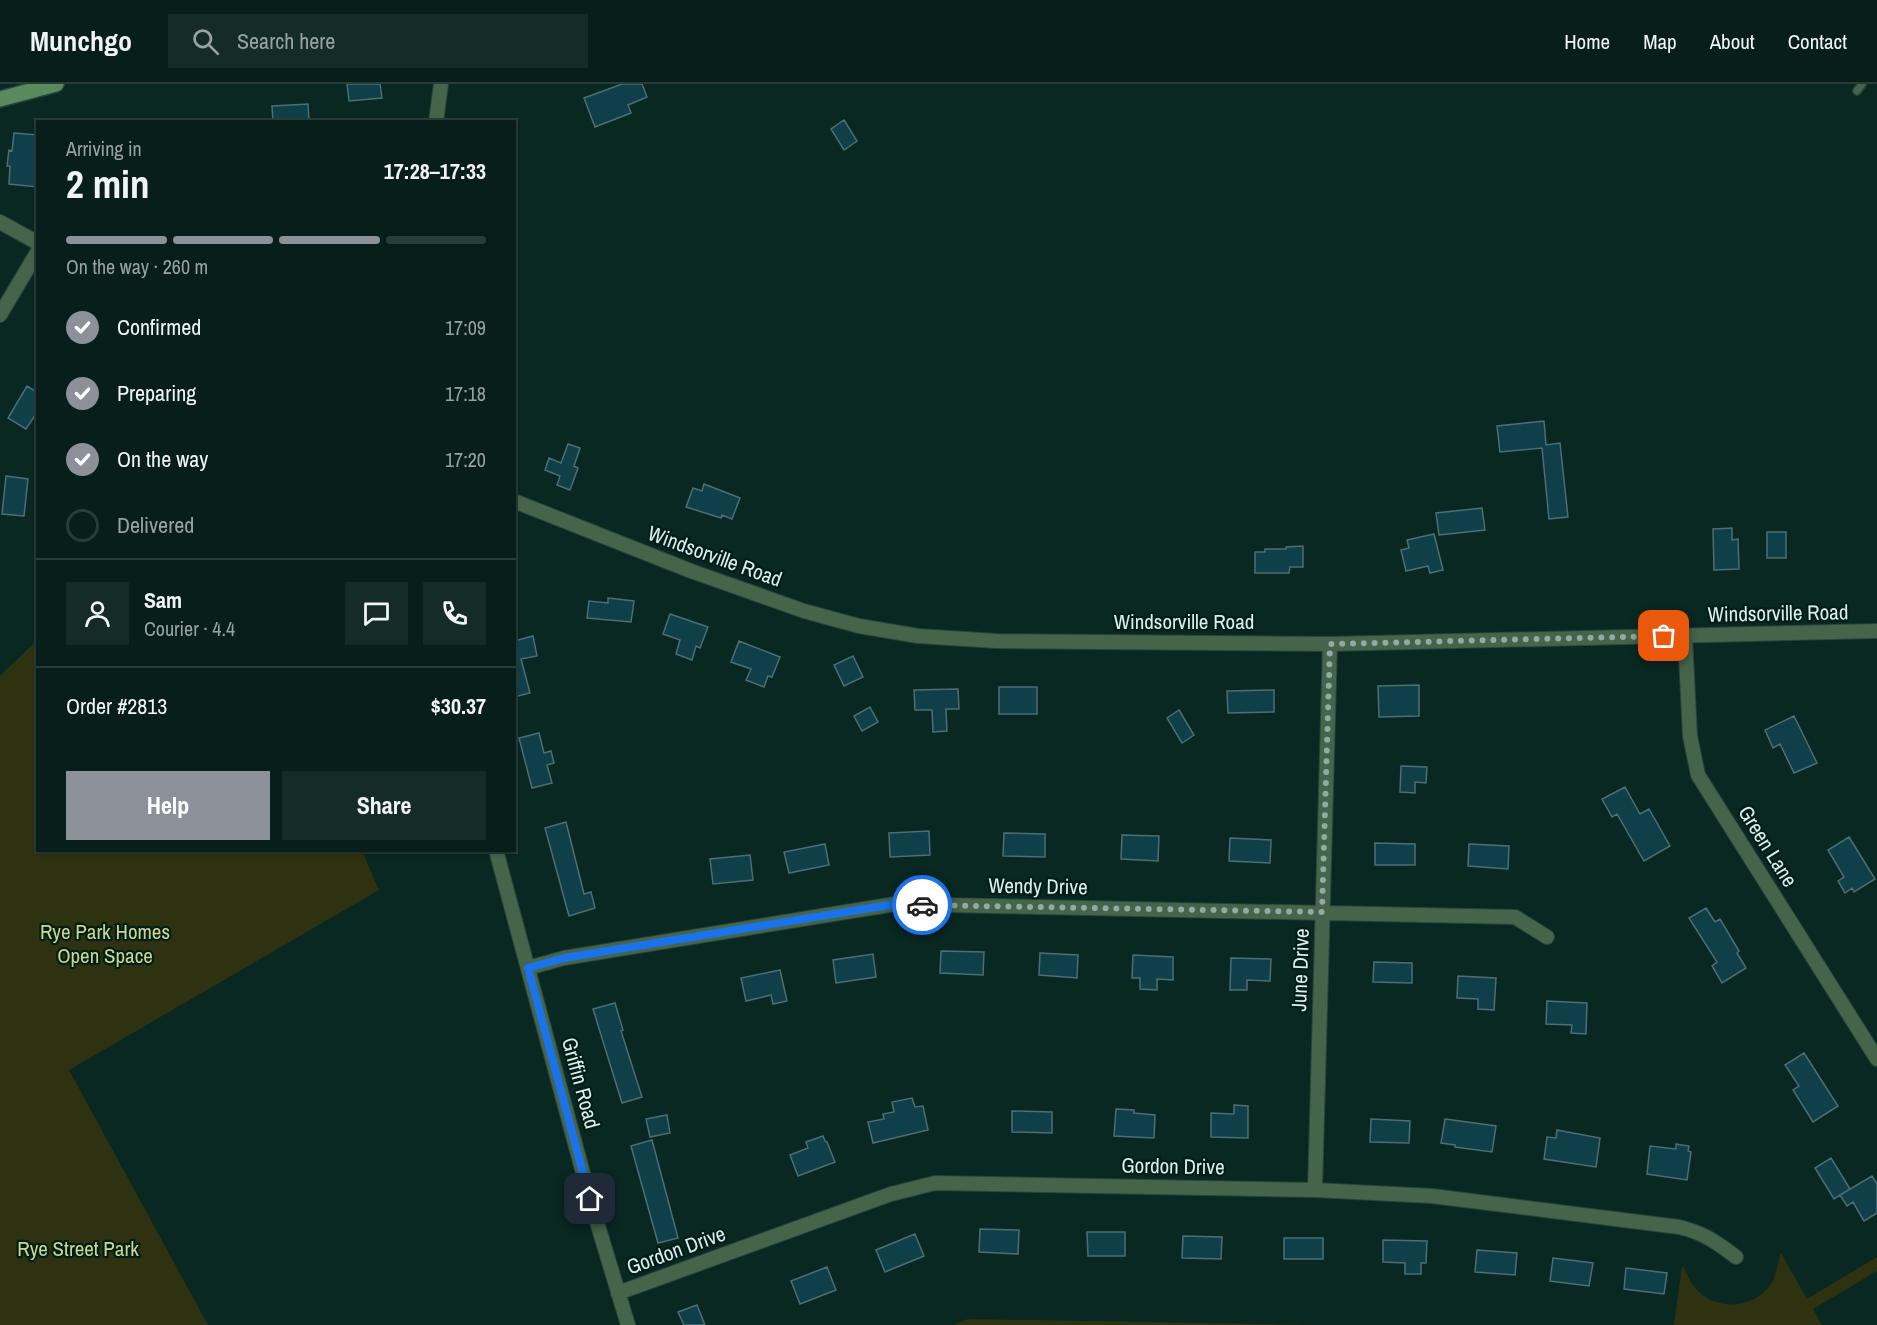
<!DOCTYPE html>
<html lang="en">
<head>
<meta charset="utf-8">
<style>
  body { margin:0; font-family:"Archivo Narrow",sans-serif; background:#152b27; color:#f1f3f6; height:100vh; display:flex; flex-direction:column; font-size:22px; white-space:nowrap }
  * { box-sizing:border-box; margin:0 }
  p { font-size:20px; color:#98a2a2 }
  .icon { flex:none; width:33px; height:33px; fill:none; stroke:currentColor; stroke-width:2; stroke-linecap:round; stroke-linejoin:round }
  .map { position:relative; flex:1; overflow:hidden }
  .sheet { position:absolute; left:36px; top:36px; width:480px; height:732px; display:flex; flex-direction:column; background:#071e1a; border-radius:0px; box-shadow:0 2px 4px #0004,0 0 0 2px #283c39 }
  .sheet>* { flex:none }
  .pin { position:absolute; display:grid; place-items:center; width:51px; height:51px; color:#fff; margin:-26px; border-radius:12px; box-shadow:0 3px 9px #0006 }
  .courier { position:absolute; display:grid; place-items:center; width:60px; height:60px; margin:-30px; border:4px solid #1a73e8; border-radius:50%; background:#fff; color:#222; box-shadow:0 2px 8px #0007 }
  .head em { font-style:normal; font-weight:700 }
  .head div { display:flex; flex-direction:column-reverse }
  .head { display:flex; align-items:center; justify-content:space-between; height:102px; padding:0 30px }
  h1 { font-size:39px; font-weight:700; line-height:45px }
  .bar { display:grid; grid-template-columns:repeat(4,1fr); gap:9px 6px; align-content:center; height:72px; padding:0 30px }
  .bar i { height:8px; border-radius:4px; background:#283c39 }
  .bar .on { background:#8c9099 }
  .bar p { grid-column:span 4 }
  .line { display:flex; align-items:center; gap:15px; padding:0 30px; border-top:2px solid #283c39 }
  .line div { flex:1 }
  .round { display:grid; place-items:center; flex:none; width:63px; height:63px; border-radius:0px; background:#152b27 }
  ol { padding:0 30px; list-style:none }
  li { display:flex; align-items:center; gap:18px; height:66px }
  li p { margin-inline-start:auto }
  li .icon { padding:6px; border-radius:50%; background:#8c9099; color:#fff; stroke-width:4 }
  li:last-child { color:#98a2a2 }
  li i { width:33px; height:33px; border:3px solid #283c39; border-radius:50% }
  .primary-button { display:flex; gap:12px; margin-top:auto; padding:12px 30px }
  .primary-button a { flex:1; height:69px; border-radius:0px; background:#8c9099; color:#fff; font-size:24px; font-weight:700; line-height:69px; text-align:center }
  .primary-button a+a { background:#152b27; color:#f1f3f6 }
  header { display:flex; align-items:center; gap:36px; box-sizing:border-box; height:84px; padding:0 30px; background:#071e1a; border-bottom:2px solid #283c39 }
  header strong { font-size:28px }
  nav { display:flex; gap:33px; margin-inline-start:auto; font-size:21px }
  .search { width:420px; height:54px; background:#152b27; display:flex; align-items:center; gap:15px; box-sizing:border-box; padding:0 21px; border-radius:0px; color:#98a2a2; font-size:22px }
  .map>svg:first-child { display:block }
  .green { fill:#2f3210 }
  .building { fill:#0f3f48; stroke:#4e6d74; stroke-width:1.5 }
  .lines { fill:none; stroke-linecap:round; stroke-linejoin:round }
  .lane-casing { stroke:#27443e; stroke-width:10 }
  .street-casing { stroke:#27443e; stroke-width:16 }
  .secondary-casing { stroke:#27443e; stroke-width:18 }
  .lane { stroke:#466449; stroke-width:7 }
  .street { stroke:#466449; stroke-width:14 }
  .secondary { stroke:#598a5e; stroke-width:15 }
  .done { stroke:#93a9a4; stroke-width:6; stroke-dasharray:0 10.8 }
  .route { stroke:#1a73e8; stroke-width:8 }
  .labels { text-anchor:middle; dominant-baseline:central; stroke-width:4.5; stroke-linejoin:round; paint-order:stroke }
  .street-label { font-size:21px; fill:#ddeeea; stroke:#011e19 }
  .park-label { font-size:21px; fill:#ced68d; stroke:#011e19 }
</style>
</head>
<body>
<header>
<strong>Munchgo</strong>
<div class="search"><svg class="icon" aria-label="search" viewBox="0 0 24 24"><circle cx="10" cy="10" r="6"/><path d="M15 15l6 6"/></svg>Search here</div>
<nav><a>Home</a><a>Map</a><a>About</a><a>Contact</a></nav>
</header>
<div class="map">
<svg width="1877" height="1241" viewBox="0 0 1877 1241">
  <rect width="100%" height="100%" fill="#092822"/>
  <path class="green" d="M37,556L38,766L362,767L379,806L69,986L208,1241H0V592Z
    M1781,1169L1807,1215L1877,1173V1187L1813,1225L1822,1241H1674L1682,1182C1688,1190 1690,1199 1697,1206C1717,1227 1754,1225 1771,1200C1777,1190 1777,1179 1781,1169Z
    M968,1235L1310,1241H954Z"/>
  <path class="building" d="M347,0H380L382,14L349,17Z
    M622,0H642L647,13L628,21L631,29L595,43L584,14Z
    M308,20L309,38H273L272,22Z
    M844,36L857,57L844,66L831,45Z
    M14,49L38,51V103L9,100L10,82H7L9,66L12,67Z
    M27,302L38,309V327L26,345L8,334Z
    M1544,337L1546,361L1560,359L1568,433L1549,435L1542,364L1500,368L1497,342Z
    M568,360L580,364L574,382L578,384L570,406L557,401L560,392L545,386L549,374L561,379Z
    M6,392L28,395L24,432L2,430Z
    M704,400L740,414L732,435L722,431L721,434L686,423L693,404L702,407Z
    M1482,424L1485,446L1439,451L1436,429Z
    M1732,444V456L1738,455L1739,485L1714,486L1713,445Z
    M1767,448H1786V474H1767Z
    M1434,450L1443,486L1430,489L1428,482L1406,487L1401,466L1409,464L1407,456Z
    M1303,462V483H1290L1289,489H1255V468H1265V465H1286V463Z
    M608,514L634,517L631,538L587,534L589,517L608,519Z
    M670,530L708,543L700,564L696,562L692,576L676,570L680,556L663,550Z
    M533,552L537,572L521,575L530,609L514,613V557Z
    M739,557L780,573L772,593L768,592L764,603L746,596L751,585L731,578Z
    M853,572L863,593L844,602L834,581Z
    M1419,601V632L1379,633L1378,602Z
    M999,603H1037V630H999Z
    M958,605L959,625H946L947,647L933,648L932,626H915L914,606Z
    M1274,606V628L1228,629L1227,607Z
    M870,623L878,638L862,647L854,632Z
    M1179,626L1194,651L1182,659L1167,634Z
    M1794,632L1817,679L1794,689L1780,660L1773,664L1765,646Z
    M539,649L544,669L551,667L554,679L547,681L552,699L532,704L519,654Z
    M1401,682L1427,683L1426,699L1415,698V709L1400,708Z
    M1625,703L1640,730L1649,725L1670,762L1644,777L1617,730L1612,733L1602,715Z
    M566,738L584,810L591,808L595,824L569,832L545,744Z
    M929,747L930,771L890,773L889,749Z
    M1004,749L1045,750V773L1003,772Z
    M1122,751L1159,752L1158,777L1121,775Z
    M1849,753L1875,795L1854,808L1852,804L1845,809L1838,797L1844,793L1828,766Z
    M1230,754L1271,756L1270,779L1229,777Z
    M1375,759L1415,760V781H1375Z
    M825,760L829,781L789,789L784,768Z
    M1469,760L1509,762L1508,785L1468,782Z
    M750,771L753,796L713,800L710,775Z
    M1706,824L1715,838L1720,835L1739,867L1737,869L1746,884L1722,899L1712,882L1717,878L1689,834Z
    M941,867L984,868L983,891L940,889Z
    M1040,869L1078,871L1077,894L1039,891Z
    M873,870L876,893L836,899L833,876Z
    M1133,871L1173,873V896L1157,895V906L1140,905V894H1132Z
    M1231,874L1271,875L1270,897L1247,896V906H1230Z
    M1374,878L1412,879V899L1373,898Z
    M780,886L787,917L773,920L771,911L746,917L741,894Z
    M1458,892L1496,894L1494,926L1478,925V915L1457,914Z
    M1547,917L1587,919L1586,950L1571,949L1572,941L1546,940Z
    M615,919L623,946L621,947L642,1013L622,1019L593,925Z
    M1804,969L1838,1022L1813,1038L1793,1006L1799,1002L1785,981Z
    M912,1014L915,1023L923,1022L928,1046L873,1059L868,1038L884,1035L883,1030L894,1028L892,1018Z
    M1234,1021L1248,1022V1054L1211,1053V1029L1234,1030Z
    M1116,1025L1134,1026V1029L1155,1031L1154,1054L1114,1052Z
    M1012,1027L1052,1028V1049L1012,1048Z
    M667,1031L670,1049L650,1053L646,1035Z
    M1371,1035L1410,1037L1409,1059L1370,1058Z
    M1445,1035L1496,1042L1492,1068L1455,1063V1061L1441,1059Z
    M1557,1046L1600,1054L1596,1083L1544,1075L1547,1053L1556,1054Z
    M823,1052L825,1057L827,1058L835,1078L798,1092L790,1071L808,1064L806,1058Z
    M652,1056L678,1154L658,1159L631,1062Z
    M1676,1060L1689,1062L1688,1067L1691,1068L1687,1096L1647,1090L1650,1062L1676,1065Z
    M1831,1074L1850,1105L1834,1115L1815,1084Z
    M1872,1092L1877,1100V1129L1864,1137L1853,1118L1847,1122L1840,1111Z
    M980,1145L1019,1146L1018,1170L979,1168Z
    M1087,1148H1125V1172H1088Z
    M915,1150L924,1172L885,1188L876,1166Z
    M1183,1152L1222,1153L1221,1175L1182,1174Z
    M1284,1154H1323V1175H1284Z
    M1383,1156L1427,1157L1426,1179H1421V1190H1405V1179L1383,1178Z
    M1477,1166L1517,1169L1515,1191L1475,1188Z
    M1553,1174L1593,1179L1589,1202L1550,1197Z
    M827,1183L836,1206L800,1220L791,1197Z
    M1626,1184L1667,1189L1664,1210L1624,1205Z
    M697,1221L705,1241H684L678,1228Z"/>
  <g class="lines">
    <g class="lane-casing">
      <path id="lane" d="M1857,7L1862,0"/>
    </g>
    <g class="street-casing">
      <path id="street" d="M436,38L441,0
        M0,138L38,159
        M0,231L38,167
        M514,417L691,487L804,527L859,542L918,552L996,557L1330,560L1877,547
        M1685,552L1690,652L1698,691L1877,975
        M496,766L590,1115L628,1241
        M528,884L564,874L895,820L1515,833L1547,853
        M1315,1106L1330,560
        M618,1209L891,1110L935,1099L1315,1106L1432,1112L1679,1143C1702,1148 1718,1159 1736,1173"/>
    </g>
    <g class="secondary-casing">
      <path id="secondary" d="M0,15L56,0"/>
    </g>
    <use href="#lane" class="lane"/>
    <use href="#street" class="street"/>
    <use href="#secondary" class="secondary"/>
  </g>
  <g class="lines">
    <path class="done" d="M922,821L1322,828L1330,560L1664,552"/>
    <path class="route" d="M590,1115L528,884L564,874L895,820L922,821"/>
  </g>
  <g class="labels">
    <g class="street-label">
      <text transform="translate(715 472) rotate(20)">Windsorville Road</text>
      <text transform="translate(1778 529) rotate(-1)">Windsorville Road</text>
      <text x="1184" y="537">Windsorville Road</text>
      <text transform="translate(1768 762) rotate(58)">Green Lane</text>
      <text transform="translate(1038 802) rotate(1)">Wendy Drive</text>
      <text transform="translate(1300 886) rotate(-88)">June Drive</text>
      <text transform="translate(581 999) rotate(75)">Griffin Road</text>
      <text transform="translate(1173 1082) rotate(1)">Gordon Drive</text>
      <text transform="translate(676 1166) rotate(-20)">Gordon Drive</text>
    </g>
    <g class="park-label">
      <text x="105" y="847">Rye Park Homes<tspan x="105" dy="24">Open Space</tspan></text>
      <text x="78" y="1164">Rye Street Park</text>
    </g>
  </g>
</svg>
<div class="pin" style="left:1664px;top:552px;background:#ea580c"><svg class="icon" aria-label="bag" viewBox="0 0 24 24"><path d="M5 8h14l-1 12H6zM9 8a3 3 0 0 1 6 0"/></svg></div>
<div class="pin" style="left:590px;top:1115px;background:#1f2937"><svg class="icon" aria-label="home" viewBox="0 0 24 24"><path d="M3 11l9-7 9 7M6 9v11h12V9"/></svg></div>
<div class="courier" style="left:922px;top:821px"><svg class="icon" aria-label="car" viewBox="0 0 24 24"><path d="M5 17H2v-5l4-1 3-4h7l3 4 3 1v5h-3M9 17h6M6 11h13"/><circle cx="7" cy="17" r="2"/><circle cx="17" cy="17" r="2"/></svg></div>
<section class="sheet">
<div class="head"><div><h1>2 min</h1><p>Arriving in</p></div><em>17:28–17:33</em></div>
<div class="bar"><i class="on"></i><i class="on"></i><i class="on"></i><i></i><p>On the way · 260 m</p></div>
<ol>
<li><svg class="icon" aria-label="check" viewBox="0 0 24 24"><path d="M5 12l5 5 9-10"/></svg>Confirmed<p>17:09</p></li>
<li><svg class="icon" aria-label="check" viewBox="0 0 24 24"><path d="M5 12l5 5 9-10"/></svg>Preparing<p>17:18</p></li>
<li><svg class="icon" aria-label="check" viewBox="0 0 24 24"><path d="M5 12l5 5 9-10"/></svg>On the way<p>17:20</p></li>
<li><i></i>Delivered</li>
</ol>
<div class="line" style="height:108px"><a class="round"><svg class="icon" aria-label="person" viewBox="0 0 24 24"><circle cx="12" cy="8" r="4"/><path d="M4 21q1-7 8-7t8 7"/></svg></a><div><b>Sam</b><p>Courier · 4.4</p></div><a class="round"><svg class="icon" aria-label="chat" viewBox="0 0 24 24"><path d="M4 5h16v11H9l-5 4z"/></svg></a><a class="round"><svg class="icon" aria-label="phone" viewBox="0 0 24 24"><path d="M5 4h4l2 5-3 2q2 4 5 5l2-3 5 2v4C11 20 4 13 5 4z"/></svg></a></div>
<div class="line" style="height:78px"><div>Order #2813</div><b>$30.37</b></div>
<div class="primary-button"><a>Help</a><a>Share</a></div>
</section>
</div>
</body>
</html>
